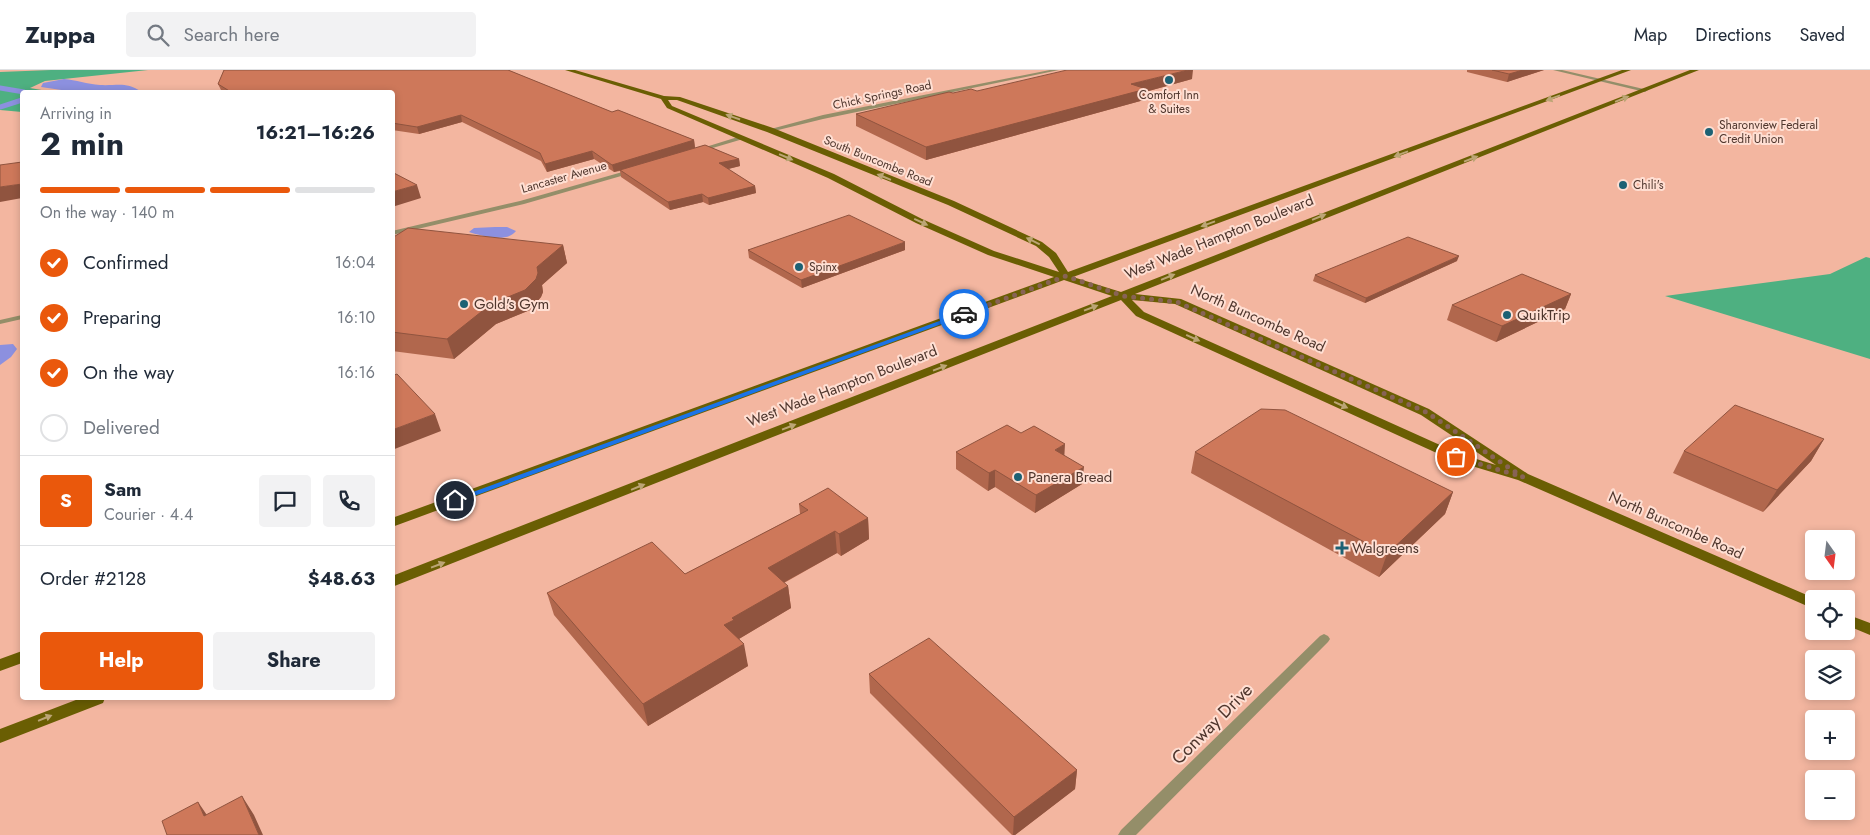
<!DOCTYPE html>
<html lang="en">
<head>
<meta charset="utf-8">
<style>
  body { margin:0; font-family:Jost,sans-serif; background:#f2f2f3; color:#1f2937; height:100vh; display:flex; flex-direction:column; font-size:19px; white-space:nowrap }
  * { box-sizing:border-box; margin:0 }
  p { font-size:16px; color:#747a83 }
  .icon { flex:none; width:28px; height:28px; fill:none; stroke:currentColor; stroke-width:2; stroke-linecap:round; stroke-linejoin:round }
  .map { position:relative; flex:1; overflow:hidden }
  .sheet { position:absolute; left:20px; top:20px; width:375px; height:610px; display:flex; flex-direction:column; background:#fff; border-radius:5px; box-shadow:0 2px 8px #0003 }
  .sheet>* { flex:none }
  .needle { width:32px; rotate:166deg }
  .controls { position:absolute; left:1805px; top:460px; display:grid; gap:10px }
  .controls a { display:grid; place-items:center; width:50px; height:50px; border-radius:5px; background:#fff; box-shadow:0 2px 8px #0003; font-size:25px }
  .pin { position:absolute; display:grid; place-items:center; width:42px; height:42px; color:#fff; margin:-21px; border:2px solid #fff; border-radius:50%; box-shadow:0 1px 5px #0007 }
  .courier { position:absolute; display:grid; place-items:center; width:50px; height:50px; margin:-25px; border:4px solid #1a73e8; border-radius:50%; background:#fff; color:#222; box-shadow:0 1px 6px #0007 }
  .summary em { font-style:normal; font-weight:700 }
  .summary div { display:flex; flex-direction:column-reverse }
  .summary { display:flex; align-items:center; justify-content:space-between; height:85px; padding:0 20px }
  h1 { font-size:32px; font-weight:700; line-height:38px }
  .bar { display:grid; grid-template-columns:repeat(4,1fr); gap:8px 5px; align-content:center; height:60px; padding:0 20px }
  .bar i { height:6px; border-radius:4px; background:#e0e1e3 }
  .bar .current { background:#ea580c }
  .bar p { grid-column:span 4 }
  .line { display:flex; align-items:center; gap:12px; padding:0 20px; border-top:1px solid #e0e1e3 }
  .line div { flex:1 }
  .round { display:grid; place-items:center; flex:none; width:52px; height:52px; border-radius:5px; background:#f2f2f3 }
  ol { padding:0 20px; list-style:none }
  li { display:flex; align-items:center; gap:15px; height:55px }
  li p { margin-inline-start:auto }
  li .icon { padding:5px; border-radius:50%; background:#ea580c; color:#fff; stroke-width:4 }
  li:last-child { color:#747a83 }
  li i { width:28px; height:28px; border:2px solid #e0e1e3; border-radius:50% }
  .button { display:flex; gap:10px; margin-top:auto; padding:10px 20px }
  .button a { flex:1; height:58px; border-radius:5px; background:#ea580c; color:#fff; font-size:20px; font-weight:700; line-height:58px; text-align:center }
  .button a+a { background:#f2f2f3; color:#1f2937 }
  header { display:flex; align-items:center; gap:30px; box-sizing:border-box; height:70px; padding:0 25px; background:#fff; border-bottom:1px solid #e0e1e3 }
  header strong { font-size:24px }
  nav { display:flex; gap:28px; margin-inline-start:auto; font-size:18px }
  .search { width:350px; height:45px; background:#f2f2f3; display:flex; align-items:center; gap:12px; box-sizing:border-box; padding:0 18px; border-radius:5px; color:#747a83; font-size:19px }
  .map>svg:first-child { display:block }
  .forest { fill:#4eb081 }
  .water { fill:#8c90df }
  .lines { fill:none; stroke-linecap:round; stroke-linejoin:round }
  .stream { stroke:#8c90df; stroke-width:5 }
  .minor { fill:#948e69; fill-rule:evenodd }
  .primary { fill:#6a5e03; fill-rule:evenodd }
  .wall { fill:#b1674d }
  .shaded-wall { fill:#90543f }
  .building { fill:#ce785a; stroke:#90543f }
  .oneway { fill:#bca575 }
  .route { fill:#1a73e8 }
  .done { stroke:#886355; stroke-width:5; stroke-dasharray:0 9 }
  .poi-dot { fill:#1d6174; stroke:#ffdfd3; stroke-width:2 }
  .labels { text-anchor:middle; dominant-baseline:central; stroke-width:4; stroke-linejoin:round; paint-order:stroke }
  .far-street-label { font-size:12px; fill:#4f362d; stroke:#ffdfd3 }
  .far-poi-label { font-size:12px; fill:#4f362d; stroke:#ffdfd3; text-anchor:start }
  .street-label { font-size:15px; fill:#4f362d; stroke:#ffdfd3 }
  .poi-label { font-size:15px; fill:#4f362d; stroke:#ffdfd3; text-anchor:start }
  .near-street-label { font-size:18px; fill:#4f362d; stroke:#ffdfd3 }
</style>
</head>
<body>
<header>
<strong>Zuppa</strong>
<div class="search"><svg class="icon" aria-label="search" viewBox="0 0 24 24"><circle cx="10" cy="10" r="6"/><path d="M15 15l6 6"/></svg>Search here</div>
<nav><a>Map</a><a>Directions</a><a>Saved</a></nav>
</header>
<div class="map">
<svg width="1870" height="765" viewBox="0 0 1870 765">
  <rect width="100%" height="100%" fill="#f3b6a0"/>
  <path class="forest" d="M51,0H148L45,11L30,18L53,22H22V42L0,40V2Z
    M1866,187L1870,188V289L1665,226L1830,204Z"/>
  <path class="water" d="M64,9C76,10 87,14 100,15C118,16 125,11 142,22H75L41,17L43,13Z
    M495,157H507L516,161C507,173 482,166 469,162L474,158Z
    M13,274L17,279L11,287L0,295V275Z"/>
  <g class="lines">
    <path class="stream" d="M0,18L24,22
      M0,37L22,30"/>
    <path class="minor" d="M1050,0H1059L823,49L770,62L767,60L823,45Z
      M1553,0H1562L1648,20L1645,22Z
      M741,66L744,68L743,69L699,82L696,80Z
      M633,99L635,100V102L524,134L392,165V161L520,131Z
      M22,245V249L0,254V250Z
      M1324,564L1328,566L1330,569L1328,572L1136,765H1118L1121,760L1320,566Z"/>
    <path class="primary" d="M565,0H575L664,26L680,27L773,58L954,131L1042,172L1056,183L1068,202L1622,0H1631L1073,207L1121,222L1690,0H1699L1135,224L1181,229L1429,339L1528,404L1816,529H1814V539L1518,410L1452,390L1136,246L1121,230L392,517V506L1112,226L1064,210L392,457V448L1054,207L988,185L916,153L828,108L667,38L661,29ZM668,30H677L767,62L948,135L1036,176L1049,187L1059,202L994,181L922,149L834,104L672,36ZM1132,230L1175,234L1421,345L1496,395L1460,384L1144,242Z
      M1846,544L1870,553V565L1846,555Z
      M22,581V593L0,601V589Z
      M81,628H105L103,633L0,673V659Z"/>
  </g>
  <path class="wall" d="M224,0H508L612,42L618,40L694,70L695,78L705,75L739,89L740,96L728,99L755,116L756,123L709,135L703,132L670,140L621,107L620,101L614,102L594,89L547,102L541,91L462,52L419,64L392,60V22H224L221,20L218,14Z
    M1467,0H1544L1507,12L1467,2Z
    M1192,9L1145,22L1144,30L926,90L856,56V44L953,23Z
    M392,168L563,175L567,193L542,215L543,222L541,227L530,240L496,254L454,289L392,281Z
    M748,180H905L802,218L749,188Z
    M1457,191L1365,233L1313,211L1315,205Z
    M1571,224L1565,239L1496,272L1447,250L1452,235Z
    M1021,363L1064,386L1082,414L1035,443L995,417L988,421L956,399V382Z
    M1824,369L1811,391L1763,442L1673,403L1684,381Z
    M1195,382L1453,422L1445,444L1379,507L1191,403Z
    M799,434L868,448L869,469L841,486L837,483L784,513L788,516L791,538L739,569L748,596L648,656L554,545L547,523L685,504L800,444Z
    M869,604L1077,700L1075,719L1015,765H1012L870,623Z"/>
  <path class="shaded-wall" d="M1188,0H1193L1192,9L1145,22L1144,30L926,90V77L1131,14Z
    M1523,0H1544L1507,12L1509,4Z
    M461,45L462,52L419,64L417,57Z
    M694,70L695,78L614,102L612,95Z
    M592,81L594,89L547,102L545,94Z
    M739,89L740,96L720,101L719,93Z
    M22,114V128L0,132V117Z
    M417,115L421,128L392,137V122Z
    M755,116L756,123L709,135L708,128Z
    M702,124L703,132L670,140L668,132Z
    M905,172V180L802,218L801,210Z
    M563,175L567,193L542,215L543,222L541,227L530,240L496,254L454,289L447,269L537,197Z
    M1459,186L1457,191L1365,233L1366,228Z
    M1571,224L1565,239L1496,272L1502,256Z
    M435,344L441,361L392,380V360Z
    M1824,369L1811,391L1763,442L1777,420Z
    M1065,374L1064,392L1055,380Z
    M1084,397L1082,414L1035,443L1036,425Z
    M995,400V417L988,421L989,403Z
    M1453,422L1445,444L1379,507L1387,484Z
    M868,448L869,469L841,486L839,464Z
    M835,461L837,483L770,520L768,498Z
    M788,516L791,538L737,570L724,555L732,548Z
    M744,574L748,596L648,656L643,634Z
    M1077,700L1075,719L1015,765H1013L1014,747Z
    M242,726L254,745L263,765H259Z
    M198,732L211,751L204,746Z"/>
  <path class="building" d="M224,0H508L612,42L618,40L694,70L612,95L592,81L545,94L540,83L461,45L417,57L392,53V22H231L218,14Z
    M1067,0H1188L1131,14L1146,19L926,77L856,44L949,22L953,23L971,19L977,21Z
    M1492,0H1523L1509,4Z
    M705,75L739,89L719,93L755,116L708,128L702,124L668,132L620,100Z
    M22,92V114L0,117V95Z
    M392,102L417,115L392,122Z
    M849,145L905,172L801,210L748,180Z
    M408,158L563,175L537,197L538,203L536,209L525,220L491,234L447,269L392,262V168Z
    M1408,167L1459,186L1366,228L1315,205Z
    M1522,204L1571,224L1502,256L1452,235Z
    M397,304L435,344L392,360V306Z
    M1735,335L1824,369L1777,420L1684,381Z
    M1261,339L1285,340L1453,422L1387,484L1195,382Z
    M1007,355L1021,363L1034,356L1065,374L1055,380L1084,397L1036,425L995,400L989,403L956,382Z
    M828,418L868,448L839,464L835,461L768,498L788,516L732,548L734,550L724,555L744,574L643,634L547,523L652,472L685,504L808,440L799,434Z
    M929,568L1077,700L1014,747L869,604Z
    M242,726L259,765H167L162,751L198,732L204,746Z"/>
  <defs><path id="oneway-solid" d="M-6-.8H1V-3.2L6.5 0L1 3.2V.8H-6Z" transform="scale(1.25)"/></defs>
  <g class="oneway">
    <use href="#oneway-solid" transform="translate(1553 28) rotate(160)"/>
    <use href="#oneway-solid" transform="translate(1622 29) rotate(-22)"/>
    <use href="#oneway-solid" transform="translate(733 47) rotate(-161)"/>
    <use href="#oneway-solid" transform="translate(1401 84) rotate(160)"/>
    <use href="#oneway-solid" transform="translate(786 87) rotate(23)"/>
    <use href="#oneway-solid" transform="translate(1471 89) rotate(-21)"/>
    <use href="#oneway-solid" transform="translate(884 107) rotate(-158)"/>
    <use href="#oneway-solid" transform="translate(1319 147) rotate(-22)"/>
    <use href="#oneway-solid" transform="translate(921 152) rotate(25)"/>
    <use href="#oneway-solid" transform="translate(1208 154) rotate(160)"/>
    <use href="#oneway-solid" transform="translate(1033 171) rotate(-154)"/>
    <use href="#oneway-solid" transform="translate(1168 207) rotate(-22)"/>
    <use href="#oneway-solid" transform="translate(1091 238) rotate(-21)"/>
    <use href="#oneway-solid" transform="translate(1193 268) rotate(24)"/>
    <use href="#oneway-solid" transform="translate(940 298) rotate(-21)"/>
    <use href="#oneway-solid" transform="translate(1341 335) rotate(24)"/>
    <use href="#oneway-solid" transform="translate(789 357) rotate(-21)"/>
    <use href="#oneway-solid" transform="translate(638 417) rotate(-22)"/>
    <use href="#oneway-solid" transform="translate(438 495) rotate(-21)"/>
    <use href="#oneway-solid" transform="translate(45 648) rotate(-22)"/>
  </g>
  <path class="route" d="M964,242H966V245L458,432H452L451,430Z"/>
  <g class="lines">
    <path class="done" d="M964,244L1066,206L1123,226L1177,232L1426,342L1523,407L1456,387"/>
  </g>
  <g class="poi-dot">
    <circle cx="1169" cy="10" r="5"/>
    <circle cx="1709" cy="62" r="5"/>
    <circle cx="1623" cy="115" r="5"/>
    <circle cx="799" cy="197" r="5"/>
    <circle cx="464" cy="234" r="5"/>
    <circle cx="1507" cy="245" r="5"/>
    <circle cx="1018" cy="407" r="5"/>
    <path d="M1339.5 470.5h5v5h5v5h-5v5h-5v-5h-5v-5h5z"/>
  </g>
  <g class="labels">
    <g class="far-street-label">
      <text transform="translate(882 25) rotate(-12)">Chick Springs Road</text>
      <text transform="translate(878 91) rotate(22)">South Buncombe Road</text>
      <text transform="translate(564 107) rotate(-16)">Lancaster Avenue</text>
    </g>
    <g class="far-poi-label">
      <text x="1169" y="25" text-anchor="middle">Comfort Inn<tspan x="1169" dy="14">&amp; Suites</tspan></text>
      <text x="1719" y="55">Sharonview Federal<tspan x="1719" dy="14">Credit Union</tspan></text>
      <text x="1633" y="115">Chili's</text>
      <text x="809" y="197">Spinx</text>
    </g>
    <g class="street-label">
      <text transform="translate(1219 167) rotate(-22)">West Wade Hampton Boulevard</text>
      <text transform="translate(1258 248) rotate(24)">North Buncombe Road</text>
      <text transform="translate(842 316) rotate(-21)">West Wade Hampton Boulevard</text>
      <text transform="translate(1676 455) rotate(24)">North Buncombe Road</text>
    </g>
    <g class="poi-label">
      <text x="474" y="234">Gold's Gym</text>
      <text x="1517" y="245">QuikTrip</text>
      <text x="1028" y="407">Panera Bread</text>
      <text x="1352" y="478">Walgreens</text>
    </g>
    <g class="near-street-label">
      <text transform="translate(1212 654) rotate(-45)">Conway Drive</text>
    </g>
  </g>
</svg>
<div class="controls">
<a><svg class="needle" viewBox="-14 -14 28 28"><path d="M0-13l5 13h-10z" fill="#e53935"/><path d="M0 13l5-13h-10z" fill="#747a83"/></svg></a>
<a><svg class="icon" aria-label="locate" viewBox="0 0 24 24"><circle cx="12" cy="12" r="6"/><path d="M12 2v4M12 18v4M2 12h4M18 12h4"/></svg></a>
<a><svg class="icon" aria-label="layers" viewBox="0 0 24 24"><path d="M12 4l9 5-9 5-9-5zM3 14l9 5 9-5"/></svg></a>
<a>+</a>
<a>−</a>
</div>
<div class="pin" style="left:1456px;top:387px;background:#ea580c"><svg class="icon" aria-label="bag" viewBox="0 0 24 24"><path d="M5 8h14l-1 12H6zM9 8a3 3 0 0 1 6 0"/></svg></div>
<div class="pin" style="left:455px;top:430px;background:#1f2937"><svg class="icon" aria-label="home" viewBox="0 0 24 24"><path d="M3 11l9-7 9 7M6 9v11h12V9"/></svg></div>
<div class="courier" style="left:964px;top:244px"><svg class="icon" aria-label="car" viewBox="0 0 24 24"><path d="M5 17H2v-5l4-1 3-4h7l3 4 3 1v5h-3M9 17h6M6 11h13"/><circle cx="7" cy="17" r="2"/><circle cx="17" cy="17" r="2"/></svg></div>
<section class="sheet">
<div class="summary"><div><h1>2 min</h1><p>Arriving in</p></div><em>16:21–16:26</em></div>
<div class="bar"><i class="current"></i><i class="current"></i><i class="current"></i><i></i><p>On the way · 140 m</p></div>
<ol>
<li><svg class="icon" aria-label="check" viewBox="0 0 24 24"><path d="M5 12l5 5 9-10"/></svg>Confirmed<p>16:04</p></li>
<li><svg class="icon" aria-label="check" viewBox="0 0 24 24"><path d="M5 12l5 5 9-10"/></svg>Preparing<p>16:10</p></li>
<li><svg class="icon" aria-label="check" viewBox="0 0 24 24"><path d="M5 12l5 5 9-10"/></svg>On the way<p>16:16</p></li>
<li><i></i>Delivered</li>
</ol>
<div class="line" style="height:90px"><b class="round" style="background:#ea580c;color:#fff">S</b><div><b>Sam</b><p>Courier · 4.4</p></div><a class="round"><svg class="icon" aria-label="chat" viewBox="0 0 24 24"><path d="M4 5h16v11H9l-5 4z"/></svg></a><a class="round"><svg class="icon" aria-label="phone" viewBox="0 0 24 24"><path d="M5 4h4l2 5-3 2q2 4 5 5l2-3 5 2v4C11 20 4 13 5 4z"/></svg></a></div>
<div class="line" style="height:65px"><div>Order #2128</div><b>$48.63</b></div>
<div class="button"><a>Help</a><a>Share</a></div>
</section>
</div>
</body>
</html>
